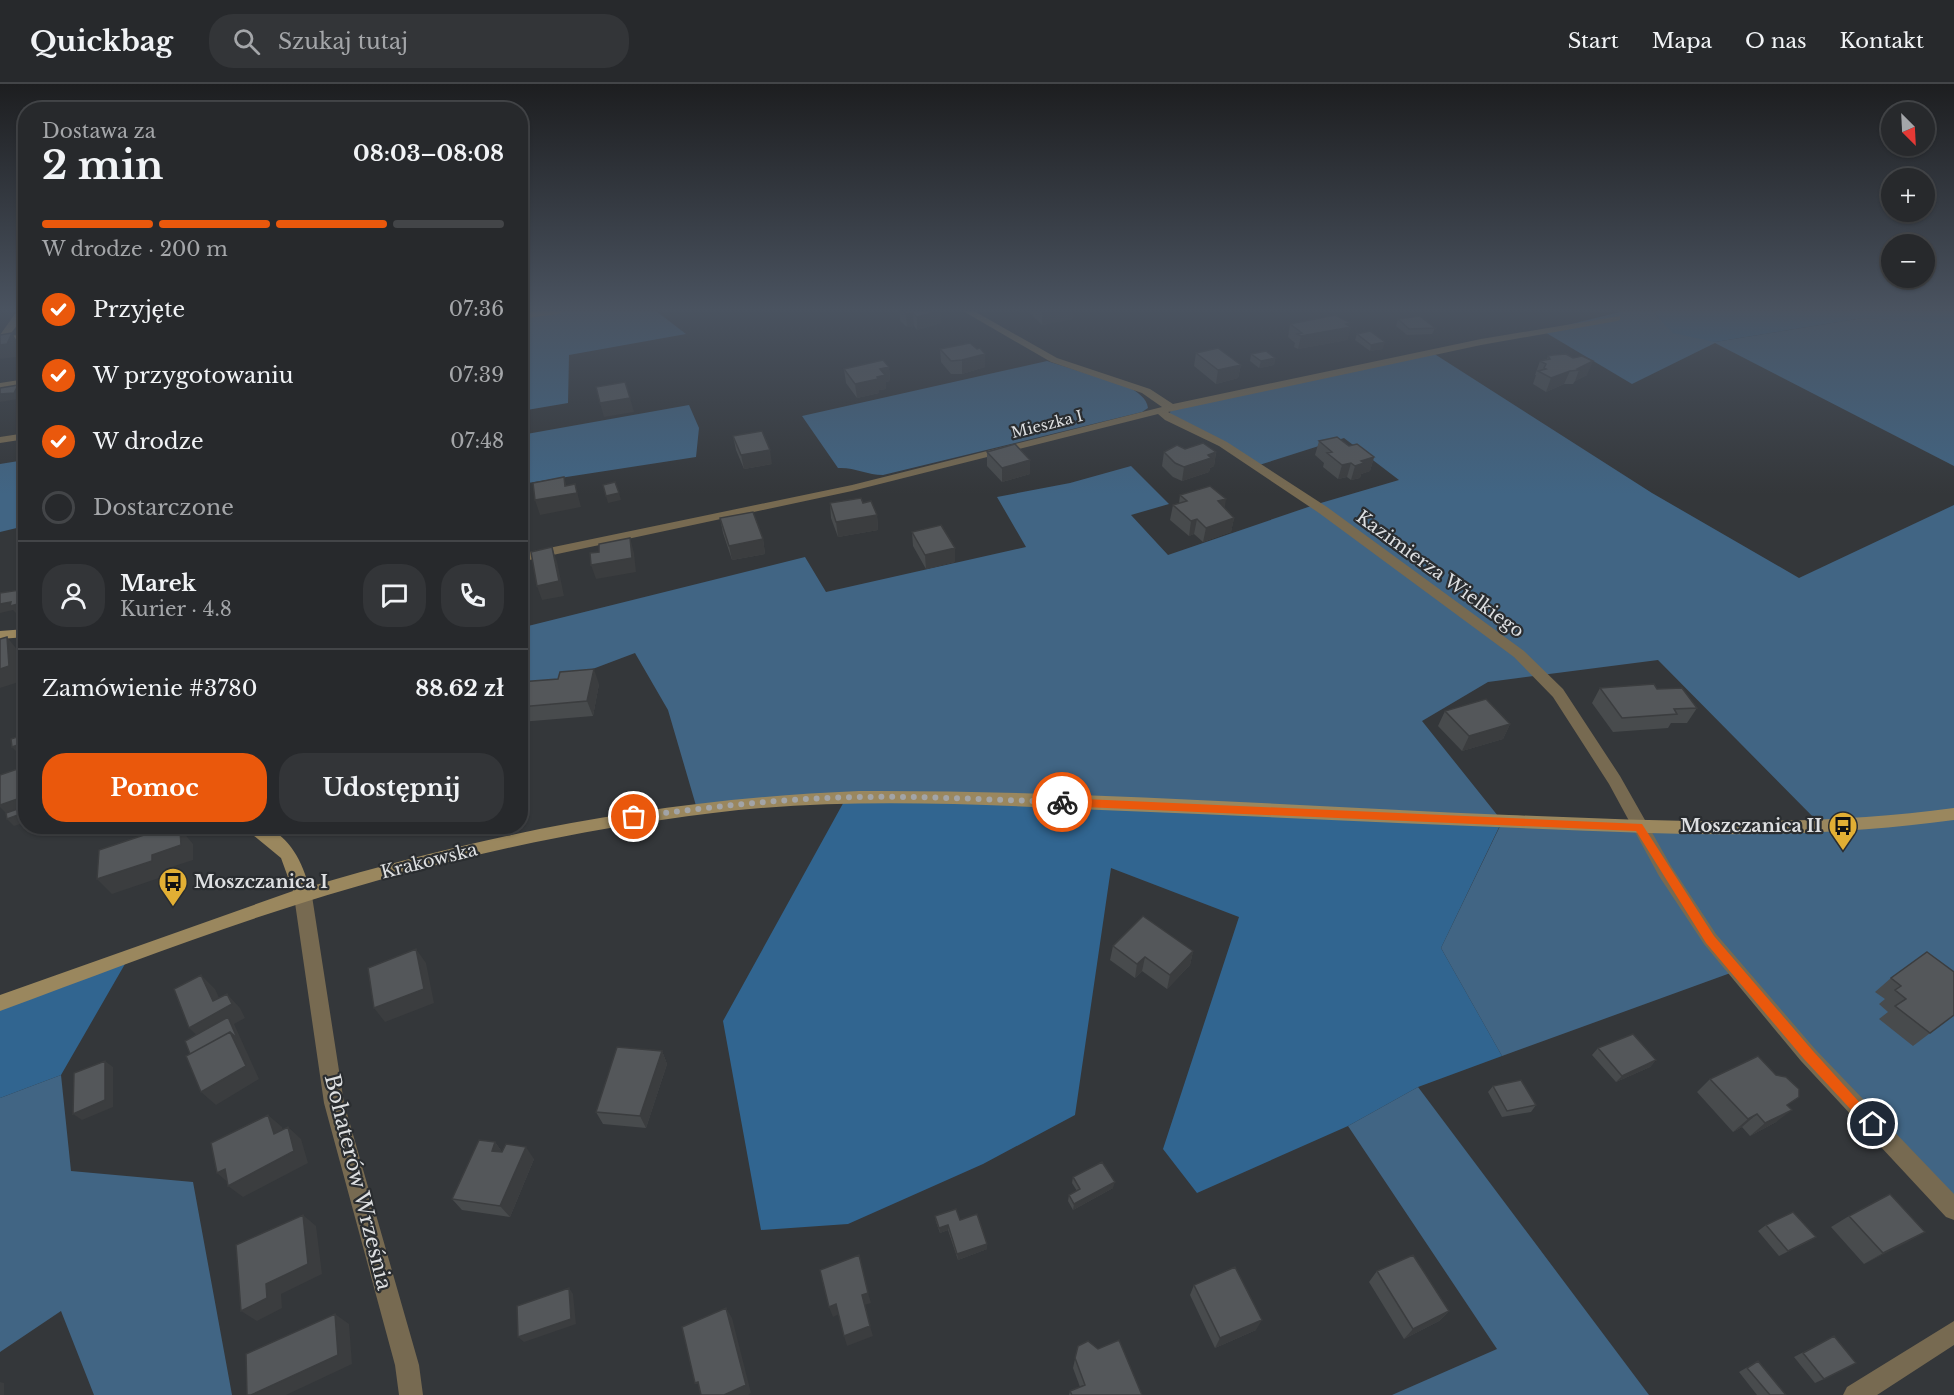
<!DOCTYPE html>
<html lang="pl">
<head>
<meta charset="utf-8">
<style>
  body { margin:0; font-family:"Libre Baskerville",serif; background:#333538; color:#f1f3f6; height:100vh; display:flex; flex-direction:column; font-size:22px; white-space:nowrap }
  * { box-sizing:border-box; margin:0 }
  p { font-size:20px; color:#a4a6a9 }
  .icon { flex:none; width:33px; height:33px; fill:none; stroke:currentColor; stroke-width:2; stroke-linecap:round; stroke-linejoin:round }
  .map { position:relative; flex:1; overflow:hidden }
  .sheet { position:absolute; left:18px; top:18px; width:510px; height:732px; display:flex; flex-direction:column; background:#27292c; border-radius:24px; box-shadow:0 2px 4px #0004,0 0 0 2px #434548 }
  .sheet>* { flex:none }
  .needle { width:39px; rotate:156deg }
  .fabs { position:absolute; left:1881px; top:18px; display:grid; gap:12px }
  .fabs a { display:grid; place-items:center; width:54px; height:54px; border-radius:50%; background:#27292c; box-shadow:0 2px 4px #0004,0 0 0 2px #434548; font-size:30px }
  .pin { position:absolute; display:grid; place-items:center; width:51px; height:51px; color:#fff; margin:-26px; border:3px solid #fff; border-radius:50%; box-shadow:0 2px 6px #0007 }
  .courier { position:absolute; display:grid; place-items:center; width:60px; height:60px; margin:-30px; border:4px solid #ea580c; border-radius:50%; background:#fff; color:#222; box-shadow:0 2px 8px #0007 }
  .head em { font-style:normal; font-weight:800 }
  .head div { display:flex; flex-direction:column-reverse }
  .head { display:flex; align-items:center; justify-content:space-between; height:102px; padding:0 24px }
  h1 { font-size:39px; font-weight:800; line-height:45px }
  .bar { display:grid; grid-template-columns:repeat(4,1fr); gap:9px 6px; align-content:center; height:72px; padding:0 24px }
  .bar i { height:8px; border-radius:4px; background:#434548 }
  .bar .on { background:#ea580c }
  .bar p { grid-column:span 4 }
  .line { display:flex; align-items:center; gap:15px; padding:0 24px; border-top:2px solid #434548 }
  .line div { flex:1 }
  .round { display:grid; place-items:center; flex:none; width:63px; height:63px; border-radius:24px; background:#333538 }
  ol { padding:0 24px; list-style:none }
  li { display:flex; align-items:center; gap:18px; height:66px }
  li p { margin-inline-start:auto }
  li .icon { padding:6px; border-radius:50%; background:#ea580c; color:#fff; stroke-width:4 }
  li:last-child { color:#a4a6a9 }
  li i { width:33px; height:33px; border:3px solid #434548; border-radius:50% }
  .action { display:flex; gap:12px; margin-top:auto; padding:12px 24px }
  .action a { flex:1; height:69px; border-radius:24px; background:#ea580c; color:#fff; font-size:24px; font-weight:800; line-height:69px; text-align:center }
  .action a+a { background:#333538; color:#f1f3f6 }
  header { display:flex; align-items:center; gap:36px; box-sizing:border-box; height:84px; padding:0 30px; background:#27292c; border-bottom:2px solid #434548 }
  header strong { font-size:28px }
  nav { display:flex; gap:33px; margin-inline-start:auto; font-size:21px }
  .search { width:420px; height:54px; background:#333538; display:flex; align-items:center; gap:15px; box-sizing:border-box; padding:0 21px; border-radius:24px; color:#a4a6a9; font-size:22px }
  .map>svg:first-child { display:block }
  .green { fill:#416584; fill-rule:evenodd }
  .forest { fill:#316590 }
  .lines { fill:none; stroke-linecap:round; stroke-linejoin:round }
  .street { fill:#776a51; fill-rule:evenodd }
  .secondary { fill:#9a875e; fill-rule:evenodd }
  .wall { fill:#484b4d }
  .shaded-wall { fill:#3b3d3f }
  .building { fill:#54575a; stroke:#3b3d3f; stroke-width:1.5 }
  .route { fill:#ea580c }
  .done { stroke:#a2a4a7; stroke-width:6; stroke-dasharray:0 10.8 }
  .labels { text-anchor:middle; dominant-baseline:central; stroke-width:4.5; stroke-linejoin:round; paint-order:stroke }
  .far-street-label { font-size:15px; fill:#dddfe1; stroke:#2a2d30 }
  .street-label { font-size:18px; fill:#dddfe1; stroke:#2a2d30 }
  .poi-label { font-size:18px; font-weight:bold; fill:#dddfe1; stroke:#2a2d30; text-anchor:end }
  .near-street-label { font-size:21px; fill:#dddfe1; stroke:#2a2d30 }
</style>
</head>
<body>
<header>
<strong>Quickbag</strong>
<div class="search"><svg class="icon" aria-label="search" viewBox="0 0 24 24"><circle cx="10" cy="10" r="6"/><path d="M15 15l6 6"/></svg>Szukaj tutaj</div>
<nav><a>Start</a><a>Mapa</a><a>O nas</a><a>Kontakt</a></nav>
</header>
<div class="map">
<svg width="1954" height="1311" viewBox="0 0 1954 1311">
  <rect width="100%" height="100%" fill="#34373a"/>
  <path class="green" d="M542,227H656L686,250L569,271L568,319L521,327L520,232L543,229Z
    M1624,227H1654L1658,234L1715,258L1863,234L1954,239V382L1715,259L1632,300L1543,247Z
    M1433,269L1652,409L1799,494L1954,421V1125L1736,887L1502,972L1441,864L1502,738L944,713L697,725L668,626L635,569L521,612L520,544L805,473L826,508L1026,463L997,413L1070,399L1131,382L1169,420L1131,431L1168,471L1314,421L1399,396L1344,354L1256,382L1169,334L1171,324ZM1658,576L1822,742L1502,737L1422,637L1488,598Z
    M1047,277L1129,303C1137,308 1147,314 1148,324L1142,328L883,391C867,391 854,383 838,384L802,332Z
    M689,321L699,344L696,373L521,400V351Z
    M25,376V442L0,448V380Z
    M61,991L71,1087L193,1098L232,1311H94L61,1227L0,1268V1014Z
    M1418,1003L1649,1311H1392L1497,1265L1348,1042Z"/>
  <path class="forest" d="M1654,227H1954V240L1863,234L1715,258L1673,249L1658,234Z
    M846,714L1502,737L1441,864L1502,972L1418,1003L1348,1042L1197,1109L1163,1065L1239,833L1111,784L1075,1031L983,1080L848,1140L761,1146L723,937Z
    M129,873L61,991L0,1014V919Z"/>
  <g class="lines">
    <path class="street" d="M17,227L26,229L9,252L26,250V256L0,259V251Z
      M538,227H563L558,230L520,235V229Z
      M963,227H974L1057,274L1150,305L1173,320L1481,255L1620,232V236L1617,237L1481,261L1168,328L1227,358L1327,423L1524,567L1563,605L1620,692L1671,782L1716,850L1815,965L1954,1110V1136L1946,1133L1801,977L1704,860L1659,792L1609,700L1553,613L1514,573L1319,429L1219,362L1165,336L1158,330L852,407L520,478V470L852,401L1162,323L1142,309L1051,278Z
      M26,295V301L0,305V299Z
      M26,349V355L0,359V353Z
      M303,805L309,807L312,812L344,1019L419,1281L423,1311H399L395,1281L324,1019L294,812L297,807Z
      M1954,1237V1261L1877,1311H1843L1847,1303Z"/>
    <path class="secondary" d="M26,545V553L0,555V547Z
      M859,707C1075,706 1292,722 1509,731C1658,737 1805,744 1954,724V736C1852,750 1751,752 1648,749C1474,743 1300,734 1126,727C988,721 850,712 713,729C573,746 435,777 302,819C200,851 100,890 0,927V911L293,807L281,774L242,742C249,742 259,741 266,743C290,753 303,779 309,803C494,748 666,715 859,707Z"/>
  </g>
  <path class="wall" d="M900,227H941V239L917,246L914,242L907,243L900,237Z
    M1028,227H1073V235L1042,241Z
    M1398,235L1435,244L1432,250L1407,251L1396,242Z
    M1290,240L1350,242L1351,243L1347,256L1298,265L1294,263L1295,259L1288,253Z
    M1357,250L1383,265L1370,267L1355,256Z
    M940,265H977L985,283L962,290H951L941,278Z
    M1196,269L1241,281L1238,294L1216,300L1194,282Z
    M1251,270L1275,274L1274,281L1259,284L1250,277Z
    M1553,271L1587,291L1575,297L1573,300H1564L1546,308L1533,300L1536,291H1535L1540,277L1547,275L1548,272Z
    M889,283L890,297L886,298V305L879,306V309L857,314L846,299L844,285Z
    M733,352L772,380L744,385L736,366Z
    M1319,357L1349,362L1374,373L1370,387L1361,390L1360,394L1351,396L1347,393L1338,395L1323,383L1324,379L1315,371Z
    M1185,365L1216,368L1214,382L1210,384L1209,388L1182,397L1173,393L1162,382L1164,368Z
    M987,368L1030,376V390L1002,398L987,382Z
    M1180,411L1225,424L1234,434L1231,448L1203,458L1194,450L1189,452L1170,436L1173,421L1179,419Z
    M830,419H863L877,431L878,446L838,453L831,434Z
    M720,434L763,455L765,470L732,476L723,449Z
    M912,448L955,464V478L926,485L913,462Z
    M520,598L599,600L593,632L520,638Z
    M1600,604L1657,605L1697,624L1687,639H1671L1668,644L1613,648L1592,619Z
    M1445,627L1510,640L1503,655L1462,667L1438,642Z
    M1113,862L1193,867L1190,881L1167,905L1142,887L1135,894L1110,876Z
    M1891,894L1954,931L1913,962L1879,935L1888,928L1879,920L1885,915L1875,908Z
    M1598,964L1656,976L1650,983L1616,998L1592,971Z
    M662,967L667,980L646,1044L603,1040L596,1028Z
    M1710,995L1788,1022L1776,1038L1750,1052L1742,1043L1733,1048L1697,1008Z
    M1493,1002L1536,1021L1531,1028L1502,1033L1488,1008Z
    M495,1058L502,1068L534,1075L510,1133L462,1126L452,1115Z
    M1073,1093L1113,1104L1073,1126L1068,1117L1069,1111L1077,1107L1072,1099Z
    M935,1132L987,1165L958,1176L948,1146L940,1149L936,1138Z
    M1849,1132L1925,1148L1864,1180L1831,1143Z
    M1766,1141L1807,1158L1779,1172L1758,1147Z
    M1377,1187L1449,1227L1439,1237L1404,1255L1369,1198Z
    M1194,1201L1256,1246L1215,1264L1190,1211Z
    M1834,1252L1824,1295L1815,1299L1794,1273Z
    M1078,1262L1142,1311H1069L1070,1307L1080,1303L1073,1284Z
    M1758,1277L1786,1311H1757L1739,1288Z"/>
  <path class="shaded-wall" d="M938,227H941V239L917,246V233Z
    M1050,227H1073V235L1042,241V228Z
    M913,229L914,242L907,243L906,230Z
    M1351,239L1349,243H1351L1347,256L1298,265L1301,252Z
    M26,242V249H23L18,243Z
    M12,249L20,262L16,273L0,275V261Z
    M1385,258L1383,265L1370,267L1371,261Z
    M985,270V283L962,290V276Z
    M1275,274L1274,281L1259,284L1261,277Z
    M1593,277L1587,291L1575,297L1579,286L1577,285Z
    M1241,281L1238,294L1216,300L1218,286Z
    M889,283L890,297L886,298V305L879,306V309L857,314L855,300L877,293L880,285Z
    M1570,287L1564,300L1546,308L1551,294Z
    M18,301L23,308L18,315L0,318V310Z
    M630,314L634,328L604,333L600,319Z
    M770,366L772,380L744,385L741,371Z
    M1216,368L1214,382L1210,384L1209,388L1182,397L1184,383L1208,371Z
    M1374,373L1370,387L1361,390L1360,394L1351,396L1355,382L1361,377Z
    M1030,376V390L1002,398V384Z
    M1351,379L1347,393L1338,395L1342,381Z
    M564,393L568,408L575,400L581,423L540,431L535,416L565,402Z
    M619,409L621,416L608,419L606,412Z
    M1226,415L1224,429L1218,417Z
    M877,431L878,446L838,453L836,438Z
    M1234,434L1231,448L1203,458L1206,444Z
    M1197,435L1194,450L1189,452L1191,437Z
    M630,454L634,469L636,488L596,495L591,481Z
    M763,455L765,470L732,476L729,462Z
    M552,463L557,478L564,512L542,516L537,502Z
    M955,464V478L926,485L925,471Z
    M11,518H26V527L16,529L13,526L0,529V520Z
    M7,553L19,568L22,597L0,604V585Z
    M594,585L599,600L593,632L587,617Z
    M1510,640L1503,655L1462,667L1469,652Z
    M26,658V668L19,670L12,663Z
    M26,712V738L14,742L7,735L11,734L0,723V721Z
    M176,742H178L193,760V776L165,785V792L112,810L97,795L152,771L176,747Z
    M416,865L426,879L434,919L385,938L374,924Z
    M1193,867L1190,881L1167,905L1170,891Z
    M1145,873L1142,887L1135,894L1137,880Z
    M201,891L215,905L224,925L227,910L240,924L245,934L234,940L259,995L216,1021L201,1008L230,948L231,942L203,957L189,944L213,917Z
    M662,967L667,980L646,1044L640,1032Z
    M1656,976L1650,983L1616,998L1622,992Z
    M105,977L113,983V1023L82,1036L73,1030Z
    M1792,1026L1776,1038L1750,1052L1765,1039Z
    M1757,1030L1742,1043L1733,1048L1748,1035Z
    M268,1031L282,1043L287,1063L274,1050Z
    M288,1043L301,1055L308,1079L243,1113L228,1102L230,1100L217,1089Z
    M495,1058L504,1071L492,1067Z
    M526,1063L534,1075L510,1133L500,1122Z
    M1115,1098L1113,1104L1073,1126L1074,1120Z
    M303,1131L316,1142L322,1190L281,1210L282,1224L257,1237L241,1227L266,1200Z
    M948,1141V1146L940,1149L939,1144Z
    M1925,1148L1906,1159L1864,1180L1883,1169Z
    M987,1160V1165L958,1176L957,1170Z
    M569,1204L573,1210L576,1240L524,1258L518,1253Z
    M868,1209L871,1219L864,1221L862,1211Z
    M836,1220L839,1230L833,1233L829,1223Z
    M726,1224L732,1234L751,1309L748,1311H724Z
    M1449,1227L1439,1237L1404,1255L1413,1245Z
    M335,1230L349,1240L352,1280L286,1311H251Z
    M1262,1236L1256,1246L1215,1264L1220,1254Z
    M870,1242L873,1252L847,1262L844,1252Z
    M0,1298L4,1299V1311H0Z"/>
  <path class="building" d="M903,227H938L917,233L913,229L906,230Z
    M25,230L26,242L18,243Z
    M1335,231L1351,239L1346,240L1351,243L1301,252L1297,250L1302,249L1290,240Z
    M1420,232L1435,244L1409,245L1398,235Z
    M1370,247L1385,258L1371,261L1357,250Z
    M12,249L7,260L0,261V251Z
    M970,259L977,265L980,264L985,270L962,276L951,277L940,265Z
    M1218,264L1241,281L1218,286L1196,269Z
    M1266,267L1275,274L1261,277L1251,270Z
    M1566,270L1573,274L1582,272L1593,277L1577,285L1579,286L1570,287L1551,294L1538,287L1546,285L1544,284L1546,280L1540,277L1550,275L1548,272L1553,271Z
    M883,276L889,283L880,285L885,291L877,293L878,295L855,300L844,285Z
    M625,298L630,314L600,319L596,303Z
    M18,301L14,309L0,310V304Z
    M762,347L770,366L741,371L733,352Z
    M1337,353L1349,362L1357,360L1374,373L1361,377L1364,379L1355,382L1351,379L1342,381L1327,369L1332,368L1319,357Z
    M1203,359L1216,368L1208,371L1211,374L1184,383L1175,379L1164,368L1177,361L1185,365Z
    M1015,360L1030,376L1002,384L987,368Z
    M564,393L565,402L575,400L577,409L535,416L533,399Z
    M615,398L619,409L606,412L603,401Z
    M1210,402L1226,415L1218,417L1234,434L1206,444L1197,435L1191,437L1173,421L1187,417L1180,411Z
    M861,414L863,419L871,417L877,431L836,438L830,419Z
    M753,428L763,455L729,462L720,434Z
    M941,441L955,464L925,471L912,448Z
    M630,454L632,474L591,481L590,469L599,468V460Z
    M552,463L559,497L537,502L531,468Z
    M26,505V518L10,522L11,518L0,520V509Z
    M7,553L9,582L0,585V555Z
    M594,585L587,617L520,623V598L558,595L560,588Z
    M1654,600L1657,605L1682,604L1697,624L1674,625L1677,630L1622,634L1600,604Z
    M26,612V619L22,620L21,613Z
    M1486,615L1510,640L1469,652L1445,627Z
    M26,635V658L12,663L11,655L23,651L22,636Z
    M26,682V712L0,721V691Z
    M26,722V728L7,735L6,729Z
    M171,742H176V747L180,746L181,761L152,771V777L97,795L99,766Z
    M1143,832L1193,867L1170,891L1145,873L1137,880L1113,862Z
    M416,865L424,905L374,924L368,884Z
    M1927,868L1954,888V931L1930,949L1895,922L1906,915L1895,906L1901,902L1891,894Z
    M201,891L213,917L227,910L232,920L189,944L174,905Z
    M228,933L237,954L230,948L190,970L185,957Z
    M230,948L246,982L201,1008L186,972Z
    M1633,950L1656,976L1622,992L1598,964Z
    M617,963L662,967L640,1032L596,1028Z
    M1758,972L1776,991L1786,993L1799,1005V1013L1787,1021L1792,1026L1765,1039L1757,1030L1748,1035L1710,995Z
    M105,977V1016L73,1030L74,989Z
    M1521,996L1536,1021L1507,1027L1493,1002Z
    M268,1031L274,1050L288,1043L294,1067L228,1102L225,1085L217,1089L211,1059Z
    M479,1056L495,1058L492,1067L502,1068L506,1060L526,1063L500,1122L452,1115Z
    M1102,1078L1115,1098L1074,1120L1069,1111L1080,1105L1073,1093Z
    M1890,1110L1925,1148L1883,1169L1849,1132Z
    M956,1125L960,1136L977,1130L987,1160L957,1170L948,1141L939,1144L935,1132Z
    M1793,1128L1816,1153L1788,1167L1766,1141Z
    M303,1131L308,1180L266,1200L267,1214L241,1227L236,1161Z
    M859,1171L868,1209L862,1211L870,1242L844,1252L836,1220L829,1223L820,1186Z
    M1413,1171L1449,1227L1413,1245L1377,1187Z
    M1235,1183L1262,1236L1220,1254L1194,1201Z
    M569,1204L571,1235L518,1253L517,1222Z
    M726,1224L746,1301L724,1311H701L698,1298L695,1299L682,1243Z
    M335,1230L338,1271L251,1311H247L246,1270Z
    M1834,1252L1856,1279L1824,1295L1803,1269Z
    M1119,1256L1142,1311H1072L1070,1307L1085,1301L1075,1274L1078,1262L1088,1257L1098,1265Z
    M1758,1277L1786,1311H1770L1747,1284Z"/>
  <linearGradient id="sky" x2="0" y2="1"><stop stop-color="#1d1e20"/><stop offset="0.55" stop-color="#4a5360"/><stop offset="1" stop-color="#4a5360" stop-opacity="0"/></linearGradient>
  <rect width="1954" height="410" fill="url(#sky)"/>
  <path class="route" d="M1062,714L1642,740L1714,852L1813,967L1879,1040L1878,1044L1873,1046L1868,1044L1804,975L1706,859L1636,747L1062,722L1057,718Z"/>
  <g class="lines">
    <path class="done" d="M634,733C710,723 785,714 861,713C928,712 995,716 1062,718"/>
  </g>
  <defs>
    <g id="bus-pin" transform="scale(1.5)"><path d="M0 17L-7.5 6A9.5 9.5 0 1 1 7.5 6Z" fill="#e2af34" stroke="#2a2d30"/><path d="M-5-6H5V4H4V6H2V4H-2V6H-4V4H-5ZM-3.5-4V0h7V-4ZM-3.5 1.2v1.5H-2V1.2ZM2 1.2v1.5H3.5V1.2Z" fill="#111"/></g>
  </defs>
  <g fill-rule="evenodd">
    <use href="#bus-pin" x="1843" y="742"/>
    <use href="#bus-pin" x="173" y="798"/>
  </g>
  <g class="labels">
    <g class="far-street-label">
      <text transform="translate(1047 340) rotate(-14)">Mieszka I</text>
    </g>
    <g class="street-label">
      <text transform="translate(1440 490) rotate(36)">Kazimierza Wielkiego</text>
      <text transform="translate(429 777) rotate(-14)">Krakowska</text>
    </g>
    <g class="poi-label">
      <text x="1822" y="742">Moszczanica II</text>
      <text x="194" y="798" text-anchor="start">Moszczanica I</text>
    </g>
    <g class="near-street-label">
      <text transform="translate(358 1098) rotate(76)">Bohaterów Września</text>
    </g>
  </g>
</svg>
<div class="fabs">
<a><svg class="needle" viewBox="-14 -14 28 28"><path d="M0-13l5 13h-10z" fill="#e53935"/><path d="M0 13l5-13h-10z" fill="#a4a6a9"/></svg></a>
<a>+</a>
<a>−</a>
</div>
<div class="pin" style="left:634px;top:733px;background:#ea580c"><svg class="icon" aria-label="bag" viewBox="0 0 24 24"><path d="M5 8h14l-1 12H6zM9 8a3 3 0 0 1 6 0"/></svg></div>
<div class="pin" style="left:1873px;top:1040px;background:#1f2937"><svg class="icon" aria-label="home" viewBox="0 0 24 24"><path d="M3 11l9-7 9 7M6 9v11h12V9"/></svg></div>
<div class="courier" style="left:1062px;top:718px"><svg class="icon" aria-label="bike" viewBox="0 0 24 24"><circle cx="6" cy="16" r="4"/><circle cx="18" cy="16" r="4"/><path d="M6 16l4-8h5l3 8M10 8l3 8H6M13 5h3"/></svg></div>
<section class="sheet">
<div class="head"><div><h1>2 min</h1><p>Dostawa za</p></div><em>08:03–08:08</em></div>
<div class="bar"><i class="on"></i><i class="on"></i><i class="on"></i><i></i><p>W drodze · 200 m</p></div>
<ol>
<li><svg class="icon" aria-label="check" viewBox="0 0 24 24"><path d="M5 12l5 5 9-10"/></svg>Przyjęte<p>07:36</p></li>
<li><svg class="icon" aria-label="check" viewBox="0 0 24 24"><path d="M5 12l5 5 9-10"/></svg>W przygotowaniu<p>07:39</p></li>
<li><svg class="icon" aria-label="check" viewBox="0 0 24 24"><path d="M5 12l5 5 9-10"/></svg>W drodze<p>07:48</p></li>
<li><i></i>Dostarczone</li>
</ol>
<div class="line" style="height:108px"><a class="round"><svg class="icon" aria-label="person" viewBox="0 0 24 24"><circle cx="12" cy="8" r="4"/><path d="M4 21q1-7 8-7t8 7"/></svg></a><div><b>Marek</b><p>Kurier · 4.8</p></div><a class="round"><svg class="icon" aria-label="chat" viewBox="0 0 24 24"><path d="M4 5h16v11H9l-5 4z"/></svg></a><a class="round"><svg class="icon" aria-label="phone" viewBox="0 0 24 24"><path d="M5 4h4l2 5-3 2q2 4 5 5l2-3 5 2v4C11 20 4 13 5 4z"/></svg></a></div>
<div class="line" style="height:78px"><div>Zamówienie #3780</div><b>88.62 zł</b></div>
<div class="action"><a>Pomoc</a><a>Udostępnij</a></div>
</section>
</div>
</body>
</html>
